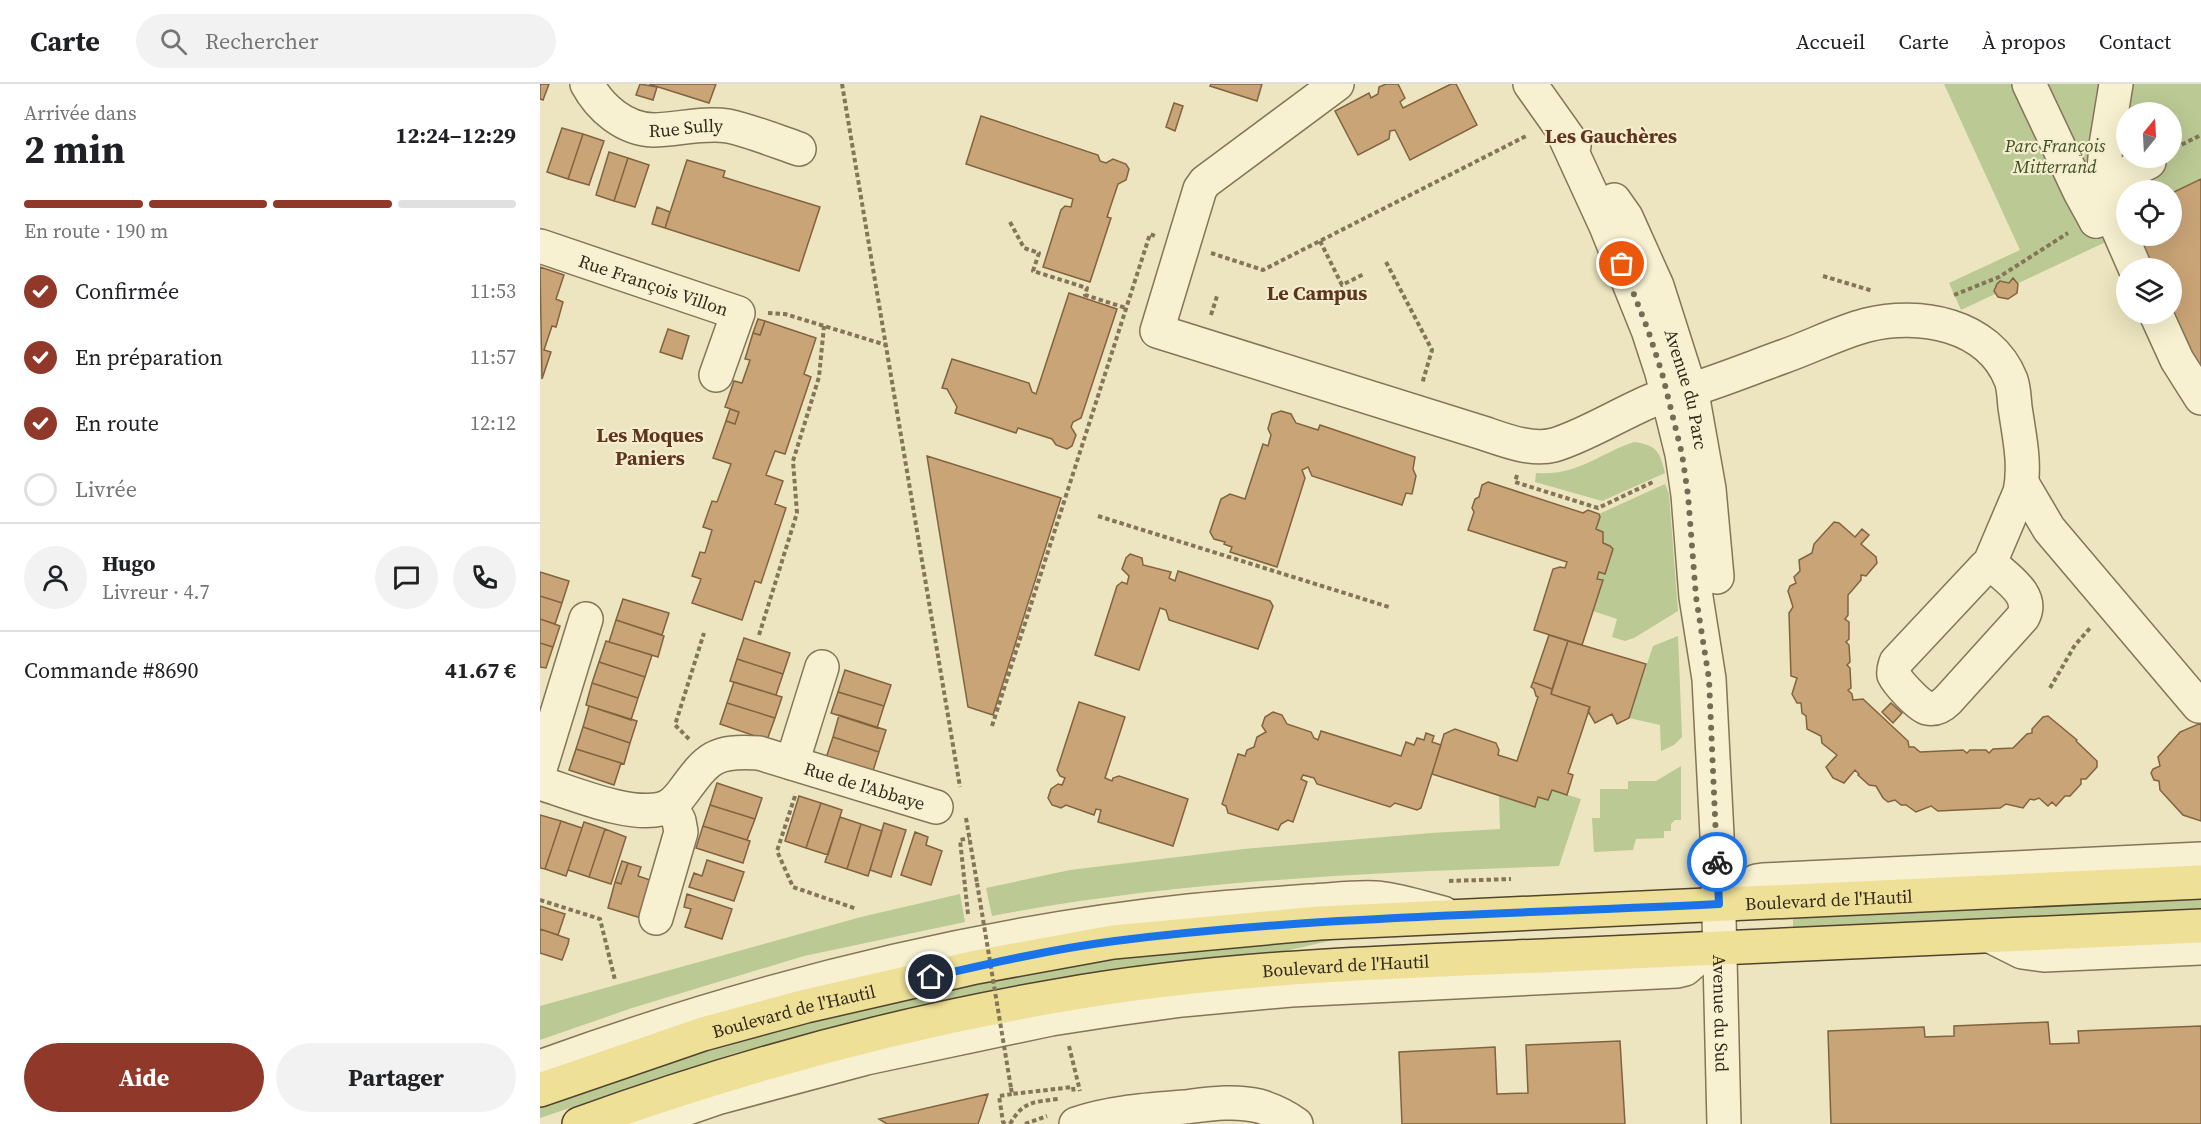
<!DOCTYPE html>
<html lang="fr">
<head>
<meta charset="utf-8">
<style>
  body { margin:0; font-family:"Source Serif 4",serif; background:#f2f2f2; color:#202124; height:100vh; display:flex; flex-direction:column; font-size:22px; white-space:nowrap }
  * { box-sizing:border-box; margin:0 }
  p { font-size:20px; color:#757577 }
  .icon { flex:none; width:33px; height:33px; fill:none; stroke:currentColor; stroke-width:2; stroke-linecap:round; stroke-linejoin:round }
  .map { position:relative; flex:1; overflow:hidden }
  .drawer { display:flex; flex-direction:column; background:#fff; width:540px }
  .drawer>* { flex:none }
  .needle { width:39px; rotate:18deg }
  .tools { position:absolute; left:1576px; top:18px; display:grid; gap:12px }
  .tools a { display:grid; place-items:center; width:66px; height:66px; border-radius:50%; background:#fff; box-shadow:0 6px 24px #0002; font-size:30px }
  .pin { position:absolute; display:grid; place-items:center; width:51px; height:51px; color:#fff; margin:-26px; border:3px solid #fff; border-radius:50%; box-shadow:0 2px 6px #0007 }
  .courier { position:absolute; display:grid; place-items:center; width:60px; height:60px; margin:-30px; border:4px solid #1a73e8; border-radius:50%; background:#fff; color:#222; box-shadow:0 2px 8px #0007 }
  .summary em { font-style:normal; font-weight:700 }
  .summary div { display:flex; flex-direction:column-reverse }
  .summary { display:flex; align-items:center; justify-content:space-between; height:102px; padding:0 24px }
  h1 { font-size:39px; font-weight:700; line-height:45px }
  .bar { display:grid; grid-template-columns:repeat(4,1fr); gap:9px 6px; align-content:center; height:72px; padding:0 24px }
  .bar i { height:8px; border-radius:4px; background:#e0e0e0 }
  .bar .current { background:#90382a }
  .bar p { grid-column:span 4 }
  .line { display:flex; align-items:center; gap:15px; padding:0 24px; border-top:2px solid #e0e0e0 }
  .line div { flex:1 }
  .round { display:grid; place-items:center; flex:none; width:63px; height:63px; border-radius:32px; background:#f2f2f2 }
  ol { padding:0 24px; list-style:none }
  li { display:flex; align-items:center; gap:18px; height:66px }
  li p { margin-inline-start:auto }
  li .icon { padding:6px; border-radius:50%; background:#90382a; color:#fff; stroke-width:4 }
  li:last-child { color:#757577 }
  li i { width:33px; height:33px; border:3px solid #e0e0e0; border-radius:50% }
  .button { display:flex; gap:12px; margin-top:auto; padding:12px 24px }
  .button a { flex:1; height:69px; border-radius:36px; background:#90382a; color:#fff; font-size:24px; font-weight:700; line-height:69px; text-align:center }
  .button a+a { background:#f2f2f2; color:#202124 }
  header { display:flex; align-items:center; gap:36px; box-sizing:border-box; height:84px; padding:0 30px; background:#fff; border-bottom:2px solid #e0e0e0 }
  header strong { font-size:28px }
  nav { display:flex; gap:33px; margin-inline-start:auto; font-size:21px }
  .search { width:420px; height:54px; background:#f2f2f2; display:flex; align-items:center; gap:15px; box-sizing:border-box; padding:0 21px; border-radius:33px; color:#757577; font-size:22px }
  main { display:flex; flex:1; min-height:0 }
  .map>svg:first-child { display:block }
  .green { fill:#bbc994; fill-rule:evenodd }
  .building { fill:#c9a476; stroke:#82633f; stroke-width:1.5 }
  .lines { fill:none; stroke-linecap:round; stroke-linejoin:round }
  .minor-casing { stroke:#847558; stroke-width:36 }
  .major-casing { stroke:#51432c; stroke-width:36 }
  .path { stroke:#847558; stroke-width:4; stroke-dasharray:4.5 3; stroke-linecap:butt }
  .minor { stroke:#f7f1d1; stroke-width:33 }
  .major { stroke:#efe097; stroke-width:33 }
  .path-bridge { stroke:#847558; stroke-width:4; stroke-dasharray:4.5 3; stroke-linecap:butt }
  .done { stroke:#746c55; stroke-width:6; stroke-dasharray:0 10.8 }
  .route { stroke:#1a73e8; stroke-width:8 }
  .labels { text-anchor:middle; dominant-baseline:central; stroke-width:4.5; stroke-linejoin:round; paint-order:stroke }
  .street-label { font-size:18px; fill:#342b1c; stroke:#f4eece }
  .park-label { font-size:18px; font-style:italic; fill:#3e4f23; stroke:#f4eece }
  .neighbourhood-label { font-size:20px; font-weight:bold; fill:#5f341d; stroke:#f4eece }
</style>
</head>
<body>
<header>
<strong>Carte</strong>
<div class="search"><svg class="icon" aria-label="search" viewBox="0 0 24 24"><circle cx="10" cy="10" r="6"/><path d="M15 15l6 6"/></svg>Rechercher</div>
<nav><a>Accueil</a><a>Carte</a><a>À propos</a><a>Contact</a></nav>
</header>
<main>
<section class="drawer">
<div class="summary"><div><h1>2 min</h1><p>Arrivée dans</p></div><em>12:24–12:29</em></div>
<div class="bar"><i class="current"></i><i class="current"></i><i class="current"></i><i></i><p>En route · 190 m</p></div>
<ol>
<li><svg class="icon" aria-label="check" viewBox="0 0 24 24"><path d="M5 12l5 5 9-10"/></svg>Confirmée<p>11:53</p></li>
<li><svg class="icon" aria-label="check" viewBox="0 0 24 24"><path d="M5 12l5 5 9-10"/></svg>En préparation<p>11:57</p></li>
<li><svg class="icon" aria-label="check" viewBox="0 0 24 24"><path d="M5 12l5 5 9-10"/></svg>En route<p>12:12</p></li>
<li><i></i>Livrée</li>
</ol>
<div class="line" style="height:108px"><a class="round"><svg class="icon" aria-label="person" viewBox="0 0 24 24"><circle cx="12" cy="8" r="4"/><path d="M4 21q1-7 8-7t8 7"/></svg></a><div><b>Hugo</b><p>Livreur · 4.7</p></div><a class="round"><svg class="icon" aria-label="chat" viewBox="0 0 24 24"><path d="M4 5h16v11H9l-5 4z"/></svg></a><a class="round"><svg class="icon" aria-label="phone" viewBox="0 0 24 24"><path d="M5 4h4l2 5-3 2q2 4 5 5l2-3 5 2v4C11 20 4 13 5 4z"/></svg></a></div>
<div class="line" style="height:78px"><div>Commande #8690</div><b>41.67 €</b></div>
<div class="button"><a>Aide</a><a>Partager</a></div>
</section>
<div class="map">
<svg width="1661" height="1040" viewBox="0 0 1661 1040">
  <rect width="100%" height="100%" fill="#ece5bf"/>
  <path class="green" d="M1404,0H1661V95L1632,109V106H1587V148L1421,226L1409,199L1480,166ZM1587,28H1632V74H1587Z
    M1094,358C1117,361 1120,368 1125,389L1062,417L995,398L996,389C1038,392 1058,370 1094,358Z
    M1125,400L1129,410L1138,527L1094,554L1085,557L1072,553L1077,535L1053,527L1062,496L1057,495L1059,488L1065,490L1073,465L1070,462L1063,459V448L1056,445L1060,433L1059,430Z
    M1138,552L1142,653L1134,661L1121,667L1120,641L1089,634L1113,562Z
    M1141,682V736H1135L1131,740V747H1124V754L1096,755L1093,766L1054,768L1052,734H1060V705H1088V697H1116Z
    M1012,706L1041,715L1019,782C829,789 639,796 452,832L446,804L530,786L704,765L891,749L960,745L959,712L994,723L998,713L1008,716Z
    M420,810L425,838L264,872L92,924L0,956V922L321,833Z
    M1661,812V826L1253,845V831Z
    M806,853L741,868L613,881L498,898L356,928L192,970L0,1034V1022L189,956L486,888L616,868Z"/>
  <path class="building" d="M0,0H9L3,16L0,15Z
    M100,0L117,3L113,16L96,11Z
    M109,0H176L169,19Z
    M671,0H722L717,17L670,2Z
    M846,0H858L865,14L860,18L863,24L911,0H916L937,41L870,76L855,46L850,47L849,55L818,71L795,27L829,9L831,14L838,10L839,3Z
    M634,19L643,22L635,47L626,43Z
    M441,32L558,71L560,77L566,79L573,75L586,80L589,85L586,96L578,100L567,133L571,134L550,198L503,183L521,126L525,122L531,123L533,115L426,80Z
    M22,44L43,50L28,95L7,88Z
    M43,50L64,57L49,101L28,95Z
    M69,68L88,74L74,117L56,111Z
    M88,74L109,81L95,123L74,117Z
    M147,76L185,87L183,93L280,123L259,187L125,144Z
    M1661,95V292L1632,230V184H1611L1595,152H1632V109Z
    M117,123L130,128L125,144L112,140Z
    M0,183L24,191L16,215L23,218L16,243L12,242L4,266L11,268L2,295Z
    M1473,194L1478,200L1477,209L1468,215L1458,213L1454,207L1457,200L1460,197L1469,199Z
    M529,209L577,225L541,334L533,338L531,343L536,351L532,362L527,365L516,361L512,355L478,344L476,349L415,329L417,323L407,305L402,304L412,275L489,299L492,308L496,310Z
    M218,235L225,237L220,251L213,249Z
    M225,237L276,254L264,290L271,293L245,370L235,367L226,391L243,397L235,420L246,424L221,499L215,497L202,536L152,519L161,495L152,492L160,468L165,469L172,446L163,443L172,417L177,418L191,380L173,374L186,337L195,340L199,328L185,323L194,297L202,299L210,276L205,275L213,249L220,251Z
    M128,245L149,252L142,275L120,268Z
    M190,325L199,328L195,340L186,337Z
    M741,327L751,330L756,339L778,346L780,341L875,373L873,385L876,392L872,410L866,409L862,421L772,392L768,383L762,386L765,394L737,483L690,468L692,463L684,460L685,458L674,455L670,448L681,415L690,410L705,415L723,360L728,362L731,351L728,345L732,330Z
    M387,372L521,414L453,631L428,623Z
    M948,398L1043,429L1048,426L1059,430L1060,433L1056,445L1063,448V459L1070,462L1073,465L1065,490L1059,488L1057,495L1063,496L1042,561L994,546L1013,485L1020,483L1025,484L1027,478L928,446L934,428L932,424L935,415L939,413L942,401Z
    M1294,438L1299,439L1315,453L1322,445L1329,451L1321,460L1336,473L1337,479L1326,492L1321,491V496L1308,511V531L1305,535L1309,538V555L1306,558L1309,561L1310,578L1307,581L1310,584L1311,604L1308,606L1312,610L1313,616L1323,615L1368,657L1369,663H1374L1380,668L1423,666L1427,669L1430,666H1446L1449,669L1453,665L1473,664L1487,650L1492,649V645L1503,633L1508,632L1537,656L1536,657L1557,677V683L1546,695H1541V700L1530,712H1525L1516,722L1512,718L1508,722L1499,714L1494,716L1490,715L1483,724L1466,720L1460,724L1398,727L1391,722L1376,728L1366,721H1361L1355,716L1348,718L1343,714L1336,702L1329,701L1318,691L1319,690L1315,686L1304,699L1293,694L1286,683L1297,671L1282,659L1281,652L1267,645L1266,632L1262,629L1261,619H1257L1252,610L1257,594L1251,592L1249,529L1253,523L1248,507L1250,502L1256,499L1254,493L1260,487L1259,476L1272,469L1274,460Z
    M590,470L602,474L603,481L631,488L629,494L635,497L638,487L730,517L733,522L718,565L629,536L626,526L620,524L599,586L555,571L577,502L582,498L587,500L589,492L582,485L586,474Z
    M0,488L29,497L22,519L0,512Z
    M0,512L22,519L15,540L0,535Z
    M83,515L129,529L122,551L76,536Z
    M0,535L20,542L13,563L0,559Z
    M76,536L124,552L118,573L69,558Z
    M1009,551L1028,557L1012,605L993,598Z
    M204,554L250,569L243,590L197,575Z
    M66,557L112,571L105,593L59,578Z
    M1028,557L1106,580L1089,634L1077,640L1072,630L1055,639L1048,627L1050,623L1011,610Z
    M0,559L13,563L6,584L0,583Z
    M197,575L243,590L236,611L190,597Z
    M59,578L105,593L98,614L52,599Z
    M305,586L351,601L344,622L298,608Z
    M194,598L242,613L235,634L187,619Z
    M993,598L1012,605L1011,610L1050,623L1028,689L1033,691L1027,711L1012,706L1008,716L998,713L995,723L892,690L904,650L915,645L956,659L959,666L958,671L977,677L998,613L996,612L994,605L991,603Z
    M52,599L98,614L91,636L46,621Z
    M298,608L344,622L337,644L291,629Z
    M539,618L585,633L565,694L572,697L573,694L579,692L648,715L633,762L558,738L561,726L556,725L554,731L526,721L521,724L512,721L508,714L511,705L518,700L522,701L525,694L520,692L517,686Z
    M187,619L235,634L227,656L180,640Z
    M1351,619L1362,629L1353,639L1342,628Z
    M49,622L97,637L90,659L43,643Z
    M733,628L742,631L747,640L771,648L774,654L778,656L781,647L861,672L866,658L874,661L877,654L884,656L886,649L894,652L892,658L901,661L881,724L877,726L855,719L850,723L777,700L774,694L763,691L761,695L767,698L753,738L748,736L741,740L738,746L688,729L686,722L682,720L698,670L705,672L707,666L714,663L717,653L726,648L722,642L725,633Z
    M299,631L346,646L339,668L293,653Z
    M1661,639V737L1643,731L1620,706L1619,697L1614,696L1611,689L1613,685L1620,682L1618,673L1640,648Z
    M43,643L90,659L84,680L36,665Z
    M293,653L339,668L332,690L286,674Z
    M36,665L81,679L74,701L29,686Z
    M177,699L222,714L215,735L170,721Z
    M259,712L281,719L266,764L245,757Z
    M281,719L302,726L288,771L266,764Z
    M170,721L215,735L207,756L163,742Z
    M0,731L21,737L5,785L0,784Z
    M300,733L321,740L307,785L285,778Z
    M21,737L42,744L26,792L5,785Z
    M44,738L65,745L49,793L28,786Z
    M344,739L366,746L351,793L330,786Z
    M321,740L342,747L328,792L307,785Z
    M163,742L210,757L203,779L156,764Z
    M65,745L86,753L71,800L49,793Z
    M375,748L388,753L386,761L402,767L391,801L361,791Z
    M167,776L204,788L194,817L149,803L154,789L162,792Z
    M82,777L88,779L81,800L75,798Z
    M88,779L101,783L98,792L113,797L101,834L68,824L75,798L81,800Z
    M147,810L192,825L182,855L145,843L151,825L144,823Z
    M0,822L25,830L18,851L0,845Z
    M0,845L29,855L28,860L22,876L0,869Z
    M1508,938L1510,960L1539,959L1538,947L1661,942V1040H1291L1288,947L1384,943L1385,953L1414,952V942Z
    M1080,957L1085,1040H862L859,968L955,963L957,1010L988,1009L986,961Z
    M448,1010L438,1040H347L339,1035Z
    M448,1010L438,1040H347L339,1035Z"/>
  <g class="lines">
    <g class="minor-casing">
      <g id="minor">
        <path id="s1" d="M47,0C60,24 84,45 113,46C137,46 163,38 188,42C211,47 236,57 259,65"/>
        <path d="M797,0L665,98L660,105L617,247L943,349C964,356 991,367 1014,361C1045,352 1081,329 1113,316C1123,312 1133,311 1144,308C1177,298 1209,285 1242,273C1271,263 1297,249 1327,241C1379,228 1449,240 1471,296C1474,304 1474,314 1475,323C1479,351 1486,380 1480,408L1449,481L1446,482L1356,578C1355,582 1353,586 1354,591C1357,598 1380,623 1387,624C1396,626 1402,622 1408,616L1483,533C1494,512 1469,496 1455,483L1449,481"/>
        <path d="M990,0L1034,62"/>
        <path d="M1489,0L1540,108L1556,137"/>
        <path id="s2" d="M1021,44L1066,142L1108,246L1122,289L1142,370L1148,411L1156,513L1169,595L1177,751L1184,1040"/>
        <path id="s3" d="M1074,116L1086,133L1117,202L1153,315L1169,405L1177,493"/>
        <path d="M1556,137L1561,122L1566,61L1576,0"/>
        <path id="s4" d="M0,162L198,229L176,291"/>
        <path d="M1595,184L1571,129L1577,94L1609,78"/>
        <path d="M1616,230L1637,276L1661,314"/>
        <path d="M1482,399L1509,445L1659,622"/>
        <path d="M252,679L282,583"/>
        <path d="M0,685L46,535"/>
        <path id="s5" d="M0,699C33,709 88,733 121,725C131,723 137,716 143,708C168,674 174,666 219,669L396,723"/>
        <path d="M1188,819L1216,797L1223,796L1661,775"/>
        <path d="M116,834L141,748L139,737L131,721"/>
        <path d="M1450,852L1482,868L1504,871L1661,864"/>
        <path d="M0,983C209,907 427,851 649,827C689,823 729,820 770,817C791,816 813,813 835,814C857,815 881,824 903,829"/>
        <path d="M101,1040L180,1013L326,974L511,935L576,925L642,916L751,906L1137,887L1145,885L1168,865"/>
        <path d="M536,1040C571,1028 608,1026 645,1023C669,1020 695,1016 719,1022C732,1026 745,1032 756,1040"/>
      </g>
    </g>
    <g class="major-casing">
      <g id="major">
        <path id="s6" d="M0,1006L163,950L266,922L436,883L573,858L779,839L1661,798"/>
        <path id="s7" d="M39,1040C194,984 354,940 517,912C685,882 856,878 1026,871C1238,861 1449,852 1661,842"/>
      </g>
    </g>
    <path class="path" d="M302,0L420,703
      M1635,64L1661,51
      M470,138L484,164L499,169L493,187L547,204L545,211L586,224
      M780,157L802,201L824,190
      M671,169L723,186L988,51
      M846,178L892,266L882,300
      M1283,192L1333,207
      M1414,211L1459,193L1528,149
      M228,229L245,230L346,261
      M671,231L677,212
      M977,391L975,398L1058,424L1115,397
      M558,432L849,523
      M219,551L257,429L253,377L279,293L284,242
      M1510,604L1535,561L1551,543
      M452,642L610,150L615,152
      M149,655L135,641L164,549
      M255,712L237,767L253,803L317,825
      M426,734L437,799
      M909,797L971,795
      M0,816L60,835L75,896
      M428,830L420,756L429,754
      M529,962L540,1007
      M471,1004L472,1010L533,1003L534,1010
      M465,1040L463,1038L459,1012L472,1010
      M470,1040C483,1017 494,1018 518,1015
      M485,1040L507,1032"/>
    <use href="#minor" class="minor"/>
    <use href="#major" class="major"/>
    <path class="path-bridge" d="M437,799L471,1004"/>
  </g>
  <g class="lines">
    <path class="done" d="M1082,180L1108,246L1122,289L1142,370L1148,411L1156,513L1169,595L1177,778"/>
    <path class="route" d="M391,893C452,879 513,865 575,857C775,832 977,830 1179,820L1177,778"/>
  </g>
  <g class="labels">
    <g class="street-label">
      <text stroke="none"><textPath href="#s1" startOffset="117">Rue Sully</textPath></text>
      <text stroke="none"><textPath href="#s4" startOffset="120">Rue François Villon</textPath></text>
      <text stroke="none"><textPath href="#s3" startOffset="204">Avenue du Parc</textPath></text>
      <text stroke="none"><textPath href="#s5" startOffset="356">Rue de l'Abbaye</textPath></text>
      <text stroke="none"><textPath href="#s6" startOffset="1310">Boulevard de l'Hautil</textPath></text>
      <text stroke="none"><textPath href="#s7" startOffset="786">Boulevard de l'Hautil</textPath></text>
      <text stroke="none"><textPath href="#s6" startOffset="266">Boulevard de l'Hautil</textPath></text>
      <text stroke="none"><textPath href="#s2" startOffset="910">Avenue du Sud</textPath></text>
    </g>
    <g class="park-label">
      <text x="1515" y="61">Parc François<tspan x="1515" dy="21">Mitterrand</tspan></text>
    </g>
    <g class="neighbourhood-label">
      <text x="1071" y="52">Les Gauchères</text>
      <text x="777" y="209">Le Campus</text>
      <text x="110" y="351">Les Moques<tspan x="110" dy="23">Paniers</tspan></text>
    </g>
  </g>
</svg>
<div class="tools">
<a><svg class="needle" viewBox="-14 -14 28 28"><path d="M0-13l5 13h-10z" fill="#e53935"/><path d="M0 13l5-13h-10z" fill="#757577"/></svg></a>
<a><svg class="icon" aria-label="locate" viewBox="0 0 24 24"><circle cx="12" cy="12" r="6"/><path d="M12 2v4M12 18v4M2 12h4M18 12h4"/></svg></a>
<a><svg class="icon" aria-label="layers" viewBox="0 0 24 24"><path d="M12 4l9 5-9 5-9-5zM3 14l9 5 9-5"/></svg></a>
</div>
<div class="pin" style="left:1082px;top:180px;background:#ea580c"><svg class="icon" aria-label="bag" viewBox="0 0 24 24"><path d="M5 8h14l-1 12H6zM9 8a3 3 0 0 1 6 0"/></svg></div>
<div class="pin" style="left:391px;top:893px;background:#1f2937"><svg class="icon" aria-label="home" viewBox="0 0 24 24"><path d="M3 11l9-7 9 7M6 9v11h12V9"/></svg></div>
<div class="courier" style="left:1177px;top:778px"><svg class="icon" aria-label="bike" viewBox="0 0 24 24"><circle cx="6" cy="16" r="4"/><circle cx="18" cy="16" r="4"/><path d="M6 16l4-8h5l3 8M10 8l3 8H6M13 5h3"/></svg></div>
</div>
</main>
</body>
</html>
